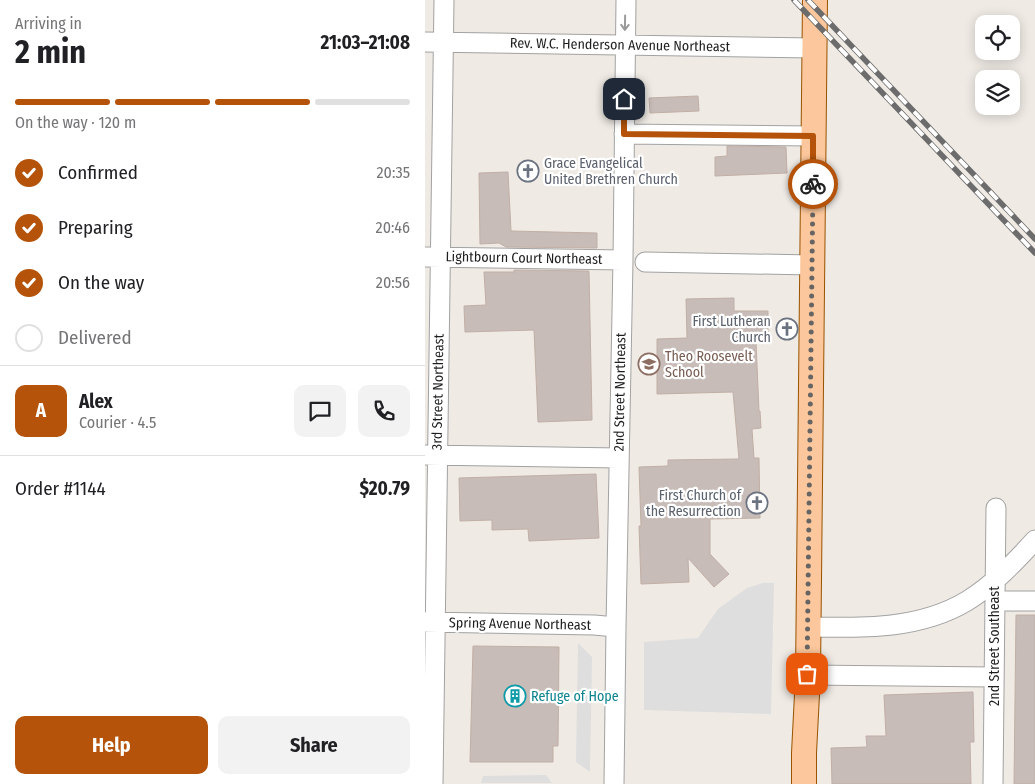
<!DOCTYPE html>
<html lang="en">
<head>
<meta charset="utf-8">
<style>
  body { margin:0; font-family:"Fira Sans Condensed",sans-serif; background:#f2f2f2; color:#202124; height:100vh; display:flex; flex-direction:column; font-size:19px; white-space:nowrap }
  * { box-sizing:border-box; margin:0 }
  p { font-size:16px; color:#757577 }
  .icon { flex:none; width:28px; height:28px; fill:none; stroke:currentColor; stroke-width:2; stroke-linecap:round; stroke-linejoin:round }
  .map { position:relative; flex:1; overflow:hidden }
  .details { display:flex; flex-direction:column; background:#fff; width:425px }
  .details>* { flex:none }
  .buttons { position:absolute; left:550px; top:15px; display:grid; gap:10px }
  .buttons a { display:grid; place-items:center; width:45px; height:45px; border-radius:10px; background:#fff; box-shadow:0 2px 12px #0003; font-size:25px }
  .pin { position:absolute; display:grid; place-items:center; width:42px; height:42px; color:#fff; margin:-21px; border-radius:10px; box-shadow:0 2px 8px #0006 }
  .courier { position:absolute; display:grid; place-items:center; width:50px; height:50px; margin:-25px; border:4px solid #b45309; border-radius:50%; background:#fff; color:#222; box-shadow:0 1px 6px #0007 }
  .headline em { font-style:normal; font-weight:700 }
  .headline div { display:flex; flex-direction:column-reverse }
  .headline { display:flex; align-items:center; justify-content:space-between; height:85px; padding:0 15px }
  h1 { font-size:32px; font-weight:700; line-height:38px }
  .bar { display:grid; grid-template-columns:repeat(4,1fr); gap:8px 5px; align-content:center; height:60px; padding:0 15px }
  .bar i { height:6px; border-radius:4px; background:#e0e0e0 }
  .bar .on { background:#b45309 }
  .bar p { grid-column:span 4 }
  .line { display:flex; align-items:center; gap:12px; padding:0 15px; border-top:1px solid #e0e0e0 }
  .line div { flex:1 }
  .round { display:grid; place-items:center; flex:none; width:52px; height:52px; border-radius:10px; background:#f2f2f2 }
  ol { padding:0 15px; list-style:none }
  li { display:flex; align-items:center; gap:15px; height:55px }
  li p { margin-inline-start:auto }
  li .icon { padding:5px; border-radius:50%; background:#b45309; color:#fff; stroke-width:4 }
  li:last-child { color:#757577 }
  li i { width:28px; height:28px; border:2px solid #e0e0e0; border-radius:50% }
  .primary-button { display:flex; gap:10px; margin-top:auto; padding:10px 15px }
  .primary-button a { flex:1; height:58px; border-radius:10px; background:#b45309; color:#fff; font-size:20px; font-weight:700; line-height:58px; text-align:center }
  .primary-button a+a { background:#f2f2f2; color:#202124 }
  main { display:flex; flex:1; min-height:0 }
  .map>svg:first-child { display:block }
  .parking { fill:#dedede }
  .building { fill:#c7bcb7; stroke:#c1afa6 }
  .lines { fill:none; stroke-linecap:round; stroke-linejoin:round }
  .minor-casing { stroke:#a2a2a2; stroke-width:21 }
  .major-casing { stroke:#995300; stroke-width:26 }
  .minor { stroke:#fff; stroke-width:19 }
  .major { stroke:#fcc79c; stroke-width:24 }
  .rail-casing { stroke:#6c6c6c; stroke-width:5.5 }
  .rail { stroke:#fff; stroke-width:4; stroke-dasharray:11; stroke-linecap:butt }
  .oneway { stroke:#9a9a9a }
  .done { stroke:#676563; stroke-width:5; stroke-dasharray:0 9 }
  .route { stroke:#b45309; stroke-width:6 }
  .labels { text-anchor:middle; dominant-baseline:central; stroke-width:4.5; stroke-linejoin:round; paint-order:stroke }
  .street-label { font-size:14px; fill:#1e1e1e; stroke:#fff }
  .worship-label { font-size:14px; fill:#5b616d; stroke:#fff; text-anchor:end }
  .education-label { font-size:14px; fill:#785e54; stroke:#fff; text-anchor:start }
  .culture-label { font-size:14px; fill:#0d838f; stroke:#fff; text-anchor:start }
</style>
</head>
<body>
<main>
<section class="details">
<div class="headline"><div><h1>2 min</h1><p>Arriving in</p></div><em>21:03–21:08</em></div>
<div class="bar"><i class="on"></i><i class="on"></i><i class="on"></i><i></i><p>On the way · 120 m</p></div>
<ol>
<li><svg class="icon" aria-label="check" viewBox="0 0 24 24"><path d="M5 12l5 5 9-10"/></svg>Confirmed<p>20:35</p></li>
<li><svg class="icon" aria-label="check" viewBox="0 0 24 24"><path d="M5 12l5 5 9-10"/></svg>Preparing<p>20:46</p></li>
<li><svg class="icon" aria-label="check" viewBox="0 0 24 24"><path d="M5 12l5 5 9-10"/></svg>On the way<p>20:56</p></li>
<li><i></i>Delivered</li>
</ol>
<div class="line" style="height:90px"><b class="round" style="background:#b45309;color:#fff">A</b><div><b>Alex</b><p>Courier · 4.5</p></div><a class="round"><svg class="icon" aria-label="chat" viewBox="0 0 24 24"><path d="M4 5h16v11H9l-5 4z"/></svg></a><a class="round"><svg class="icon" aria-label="phone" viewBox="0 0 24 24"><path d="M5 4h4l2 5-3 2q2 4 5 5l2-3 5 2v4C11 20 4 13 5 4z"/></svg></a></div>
<div class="line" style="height:65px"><div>Order #1144</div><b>$20.79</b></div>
<div class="primary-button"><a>Help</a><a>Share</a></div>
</section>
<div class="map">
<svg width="610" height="784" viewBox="0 0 610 784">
  <rect width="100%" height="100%" fill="#efeae4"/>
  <path class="parking" d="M338,583H349L346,714L219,710V642L273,638L293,609L322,588Z
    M153,643L167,657L165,772L151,762Z
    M121,775L127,783H56L58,776Z"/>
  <path class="building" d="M273,96L274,111L225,113L224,98Z
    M302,146L361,147L362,173L290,176V157L302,156Z
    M83,172L86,231L172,233V248L81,247L74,243L55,244L54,173Z
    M89,270L164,271L167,420L113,422L109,330L40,332L39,306L61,305L59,272H89Z
    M309,298V311H343V341L331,342L334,411H335L336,428L327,429L329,458H334L335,518L285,519V554L304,574L289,587L263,558L264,582L216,584L214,526H216L214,467L243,466V460L314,459L308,392L232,394V339L262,338L261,299Z
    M171,474L174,538L104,541L103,529L67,530V520L35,521L34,478Z
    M591,615H610V784H589Z
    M48,646L134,647L133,746H128V762H45Z
    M548,692L549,742H545L546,784H407L406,748L442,747L441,736H461L459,695Z"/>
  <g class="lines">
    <g class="minor-casing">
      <path id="minor" d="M0,42L389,48
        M199,134L388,136
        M0,257L198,260
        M220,262L387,265
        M0,455L194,458
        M570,601H610
        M0,622L169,625L191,627
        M382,627C436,628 494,630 542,601C568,585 590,562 610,540
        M383,675L569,677
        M8,784L19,0
        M189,784L191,627L198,260L201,0
        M568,784L571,508"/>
    </g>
    <g class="major-casing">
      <path id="major" d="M379,784V753L383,675L390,0"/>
    </g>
    <use href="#minor" class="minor"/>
    <use href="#major" class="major"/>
    <g class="rail-casing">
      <path id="rail" d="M369,0L610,253
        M383,0L610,239"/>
    </g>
    <use href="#rail" class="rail"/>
  </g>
  <defs><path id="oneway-shaft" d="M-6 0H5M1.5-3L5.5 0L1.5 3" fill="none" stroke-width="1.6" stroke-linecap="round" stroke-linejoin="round" transform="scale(1.25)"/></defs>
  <use class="oneway" href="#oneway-shaft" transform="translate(200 23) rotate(91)"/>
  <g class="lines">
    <path class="done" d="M382,674L388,184"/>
    <path class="route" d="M199,99V134L388,136V184"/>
  </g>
  <defs>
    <g id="church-ring" transform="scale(1.125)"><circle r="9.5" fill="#fff" stroke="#6b7280" stroke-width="1.5"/><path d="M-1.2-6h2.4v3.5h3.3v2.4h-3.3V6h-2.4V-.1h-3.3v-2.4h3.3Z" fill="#6b7280"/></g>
    <g id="school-ring" transform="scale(1.125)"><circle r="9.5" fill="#fff" stroke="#8d6e63" stroke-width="1.5"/><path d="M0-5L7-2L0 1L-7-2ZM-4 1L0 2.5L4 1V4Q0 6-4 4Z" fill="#8d6e63"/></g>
    <g id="building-ring" transform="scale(1.125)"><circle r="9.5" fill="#fff" stroke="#0f9aa8" stroke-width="1.5"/><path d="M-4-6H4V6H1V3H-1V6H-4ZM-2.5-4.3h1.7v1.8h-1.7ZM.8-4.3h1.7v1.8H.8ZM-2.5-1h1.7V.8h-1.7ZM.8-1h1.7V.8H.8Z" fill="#0f9aa8"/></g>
  </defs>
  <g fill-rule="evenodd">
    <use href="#church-ring" x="103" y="171"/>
    <use href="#church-ring" x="362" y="329"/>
    <use href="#school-ring" x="224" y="364"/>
    <use href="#church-ring" x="332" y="503"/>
    <use href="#building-ring" x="90" y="696"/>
  </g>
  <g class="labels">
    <g class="street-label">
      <text transform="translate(195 45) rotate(1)">Rev. W.C. Henderson Avenue Northeast</text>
      <text transform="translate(99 258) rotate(1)">Lightbourn Court Northeast</text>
      <text transform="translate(13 392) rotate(-89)">3rd Street Northeast</text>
      <text transform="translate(195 392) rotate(-89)">2nd Street Northeast</text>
      <text transform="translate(95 624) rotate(1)">Spring Avenue Northeast</text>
      <text transform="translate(569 646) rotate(-90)">2nd Street Southeast</text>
    </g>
    <g class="worship-label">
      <text x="119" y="163" text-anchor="start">Grace Evangelical<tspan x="119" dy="16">United Brethren Church</tspan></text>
      <text x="346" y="321">First Lutheran<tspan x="346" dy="16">Church</tspan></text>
      <text x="316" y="495">First Church of<tspan x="316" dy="16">the Resurrection</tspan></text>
    </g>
    <g class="education-label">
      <text x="240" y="356">Theo Roosevelt<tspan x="240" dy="16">School</tspan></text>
    </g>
    <g class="culture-label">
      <text x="106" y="696">Refuge of Hope</text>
    </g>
  </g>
</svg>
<div class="buttons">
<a><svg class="icon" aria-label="locate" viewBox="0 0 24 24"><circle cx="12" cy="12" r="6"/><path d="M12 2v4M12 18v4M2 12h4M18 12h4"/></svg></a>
<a><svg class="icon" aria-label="layers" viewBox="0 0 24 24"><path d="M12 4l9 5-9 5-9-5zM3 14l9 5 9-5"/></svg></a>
</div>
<div class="pin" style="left:382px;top:674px;background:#ea580c"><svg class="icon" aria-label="bag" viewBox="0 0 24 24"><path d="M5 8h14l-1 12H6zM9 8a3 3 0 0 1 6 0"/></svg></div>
<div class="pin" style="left:199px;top:99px;background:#1f2937"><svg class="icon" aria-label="home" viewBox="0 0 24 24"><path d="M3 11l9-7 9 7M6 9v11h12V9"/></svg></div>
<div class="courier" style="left:388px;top:184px"><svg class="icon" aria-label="bike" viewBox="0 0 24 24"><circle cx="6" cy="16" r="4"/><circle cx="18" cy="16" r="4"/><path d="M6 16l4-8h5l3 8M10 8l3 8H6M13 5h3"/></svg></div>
</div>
</main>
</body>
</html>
